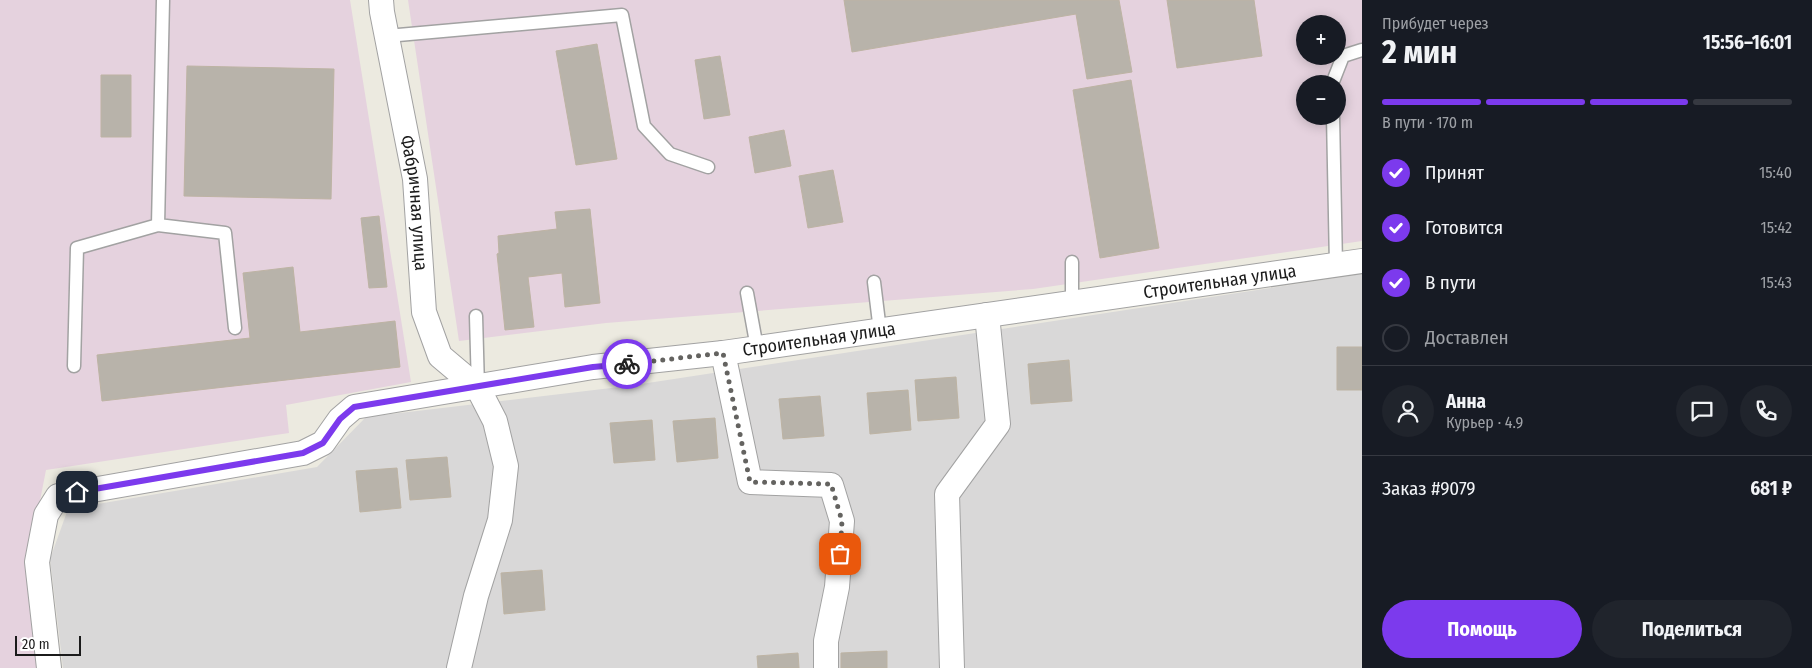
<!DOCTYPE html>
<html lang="ru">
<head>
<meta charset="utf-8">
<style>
  body { margin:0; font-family:"Fira Sans Condensed",sans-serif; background:#20242c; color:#f1f3f6; height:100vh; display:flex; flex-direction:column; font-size:19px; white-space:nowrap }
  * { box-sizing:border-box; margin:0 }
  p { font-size:16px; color:#9ea1a6 }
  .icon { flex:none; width:28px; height:28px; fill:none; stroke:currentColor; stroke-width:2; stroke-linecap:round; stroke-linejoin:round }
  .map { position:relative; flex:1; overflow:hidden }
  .panel { display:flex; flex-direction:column; background:#171b24; width:450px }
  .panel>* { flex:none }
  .buttons { position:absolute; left:1296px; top:15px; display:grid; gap:10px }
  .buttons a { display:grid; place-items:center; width:50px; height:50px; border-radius:50%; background:#171b24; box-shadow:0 2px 12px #0003; font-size:25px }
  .scale { position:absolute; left:15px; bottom:12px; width:66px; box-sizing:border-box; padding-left:5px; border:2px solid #1b1b1b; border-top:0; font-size:14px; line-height:18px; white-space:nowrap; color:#1b1b1b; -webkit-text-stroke:4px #fff; paint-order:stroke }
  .pin { position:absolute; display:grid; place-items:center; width:42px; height:42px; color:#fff; margin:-21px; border-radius:10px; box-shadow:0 2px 8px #0006 }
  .courier { position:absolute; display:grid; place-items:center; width:50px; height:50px; margin:-25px; border:4px solid #7c3aed; border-radius:50%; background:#fff; color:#222; box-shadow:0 1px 6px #0007 }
  .overview em { font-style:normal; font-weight:700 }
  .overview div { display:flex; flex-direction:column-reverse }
  .overview { display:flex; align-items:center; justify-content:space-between; height:85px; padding:0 20px }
  h1 { font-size:32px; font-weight:700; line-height:38px }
  .bar { display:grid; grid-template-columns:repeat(4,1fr); gap:8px 5px; align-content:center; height:60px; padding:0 20px }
  .bar i { height:6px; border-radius:4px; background:#363941 }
  .bar .on { background:#7c3aed }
  .bar p { grid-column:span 4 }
  .line { display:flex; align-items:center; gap:12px; padding:0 20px; border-top:1px solid #363941 }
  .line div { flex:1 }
  .round { display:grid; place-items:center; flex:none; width:52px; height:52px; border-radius:26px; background:#20242c }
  ol { padding:0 20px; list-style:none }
  li { display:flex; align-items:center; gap:15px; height:55px }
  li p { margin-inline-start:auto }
  li .icon { padding:5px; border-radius:50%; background:#7c3aed; color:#fff; stroke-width:4 }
  li:last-child { color:#9ea1a6 }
  li i { width:28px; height:28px; border:2px solid #363941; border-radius:50% }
  .action { display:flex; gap:10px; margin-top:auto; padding:10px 20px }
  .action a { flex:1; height:58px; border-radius:30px; background:#7c3aed; color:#fff; font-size:20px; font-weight:700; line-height:58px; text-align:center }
  .action a+a { background:#20242c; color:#f1f3f6 }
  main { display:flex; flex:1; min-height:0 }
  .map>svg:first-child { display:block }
  .residential { fill:#d9d8d8 }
  .industrial { fill:#e5d2de; fill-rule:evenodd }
  .building { fill:#b8b3aa; stroke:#bdb3a3 }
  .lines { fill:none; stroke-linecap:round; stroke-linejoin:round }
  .lane-casing { stroke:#a2a2a2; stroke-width:15 }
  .street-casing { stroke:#a2a2a2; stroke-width:26 }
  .lane { stroke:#fff; stroke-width:12 }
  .street { stroke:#fff; stroke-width:24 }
  .done { stroke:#646360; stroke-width:5; stroke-dasharray:0 9 }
  .route { stroke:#7c3aed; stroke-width:6 }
  .labels { text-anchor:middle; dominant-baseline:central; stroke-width:4; stroke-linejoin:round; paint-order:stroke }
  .street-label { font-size:18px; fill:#1b1b1b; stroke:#fff }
</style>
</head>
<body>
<main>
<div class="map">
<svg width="1362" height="668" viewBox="0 0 1362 668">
  <rect width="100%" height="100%" fill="#eceae0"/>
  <path class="residential" d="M1362,274V668H63L50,559L68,509L317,467L366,417L628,386Z"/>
  <path class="industrial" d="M0,0H350L411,382L286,405L289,433L46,470L27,567L38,668H0Z
    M408,0H1362V241L1033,289L606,323L459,341ZM1305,24H1338V56H1305ZM1305,84H1338V116H1305Z"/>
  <path class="building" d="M844,0H1119L1132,72L1087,79L1076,14L852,52Z
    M1167,0H1254L1262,56L1177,68Z
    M597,44L617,159L576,165L556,51Z
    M720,56L730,115L704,119L695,60Z
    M187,66L334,69L331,199L184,196Z
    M101,75H131V137H101Z
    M1131,80L1159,248L1100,258L1073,90Z
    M784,130L791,166L755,173L749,137Z
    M833,170L843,222L808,228L799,176Z
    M590,209L600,303L565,307L562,273L528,277L534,327L505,330L497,254L499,253L498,236L557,229L555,212Z
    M379,216L387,287L369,288L361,218Z
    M293,267L300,332L395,321L400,367L102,401L97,355L250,338L243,273Z
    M1337,347H1362V390H1337Z
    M1069,360L1072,401L1031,404L1028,364Z
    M956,377L959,418L918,421L915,380Z
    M908,390L911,430L870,434L867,393Z
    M820,396L824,436L783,439L779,399Z
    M715,418L718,458L677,462L673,421Z
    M652,420L655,460L614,463L610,423Z
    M447,457L451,497L410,500L406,460Z
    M397,468L401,508L360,512L356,471Z
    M542,570L545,610L504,614L501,573Z
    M887,651V668H841V653Z
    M798,653L799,668H758L757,656Z"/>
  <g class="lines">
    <g class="lane-casing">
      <path id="lane" d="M387,36L622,15L644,126L670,154L708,167
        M1332,84L1343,56L1362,50
        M1333,116L1336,265
        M158,225L225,233L235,328
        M1072,262V303
        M874,282L880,331
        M747,293L757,348
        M476,316L478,388
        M74,366L77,248L158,225L163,0"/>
    </g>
    <g class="street-casing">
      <g id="street">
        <path id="s1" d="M381,0L382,12L415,179L424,312L440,356L478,388L495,421L506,466L500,520L476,596L459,668"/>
        <path d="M723,353L750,482L831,485L842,521L837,587L826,641V668"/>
        <path id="s2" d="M49,668L37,562L46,515L58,496L303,453L323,443L340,419L354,407L593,367L723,353L1362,261"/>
        <path d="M952,668L947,494L998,424L987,315"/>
      </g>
    </g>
    <use href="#lane" class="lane"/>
    <use href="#street" class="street"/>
  </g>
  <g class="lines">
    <path class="done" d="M627,364L723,353L750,482L831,484L842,521L840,554"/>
    <path class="route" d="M77,492L303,453L323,443L340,419L354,407L593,367L627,364"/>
  </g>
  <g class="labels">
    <g class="street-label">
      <text stroke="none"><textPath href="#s1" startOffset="206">Фабричная улица</textPath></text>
      <text stroke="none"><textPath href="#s2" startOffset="1371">Строительная улица</textPath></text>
      <text stroke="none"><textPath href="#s2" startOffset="966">Строительная улица</textPath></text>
    </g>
  </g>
</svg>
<div class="buttons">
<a>+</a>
<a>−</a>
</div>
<div class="scale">20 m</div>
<div class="pin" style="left:840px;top:554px;background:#ea580c"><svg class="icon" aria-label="bag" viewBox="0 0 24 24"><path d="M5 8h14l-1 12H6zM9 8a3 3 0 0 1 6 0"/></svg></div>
<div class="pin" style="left:77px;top:492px;background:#1f2937"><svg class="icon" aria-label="home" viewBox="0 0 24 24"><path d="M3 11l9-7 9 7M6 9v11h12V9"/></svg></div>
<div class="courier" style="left:627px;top:364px"><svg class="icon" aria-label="bike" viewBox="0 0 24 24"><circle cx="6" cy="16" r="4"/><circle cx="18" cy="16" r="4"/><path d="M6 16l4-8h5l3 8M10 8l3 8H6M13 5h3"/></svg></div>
</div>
<section class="panel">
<div class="overview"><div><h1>2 мин</h1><p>Прибудет через</p></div><em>15:56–16:01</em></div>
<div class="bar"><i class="on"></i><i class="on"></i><i class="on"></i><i></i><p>В пути · 170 m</p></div>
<ol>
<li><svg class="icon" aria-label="check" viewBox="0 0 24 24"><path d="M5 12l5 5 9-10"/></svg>Принят<p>15:40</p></li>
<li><svg class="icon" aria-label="check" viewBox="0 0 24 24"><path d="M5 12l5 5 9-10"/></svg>Готовится<p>15:42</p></li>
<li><svg class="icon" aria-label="check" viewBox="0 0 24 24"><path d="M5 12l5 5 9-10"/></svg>В пути<p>15:43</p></li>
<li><i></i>Доставлен</li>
</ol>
<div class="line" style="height:90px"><a class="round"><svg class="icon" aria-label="person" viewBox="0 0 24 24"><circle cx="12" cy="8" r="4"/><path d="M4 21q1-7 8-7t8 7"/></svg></a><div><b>Анна</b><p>Курьер · 4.9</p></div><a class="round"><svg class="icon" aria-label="chat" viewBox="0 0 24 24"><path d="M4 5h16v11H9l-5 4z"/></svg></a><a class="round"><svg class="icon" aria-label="phone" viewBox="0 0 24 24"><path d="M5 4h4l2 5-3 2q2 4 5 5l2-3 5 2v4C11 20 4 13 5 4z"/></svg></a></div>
<div class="line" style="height:65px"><div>Заказ #9079</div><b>681 ₽</b></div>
<div class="action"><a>Помощь</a><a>Поделиться</a></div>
</section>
</main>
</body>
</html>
